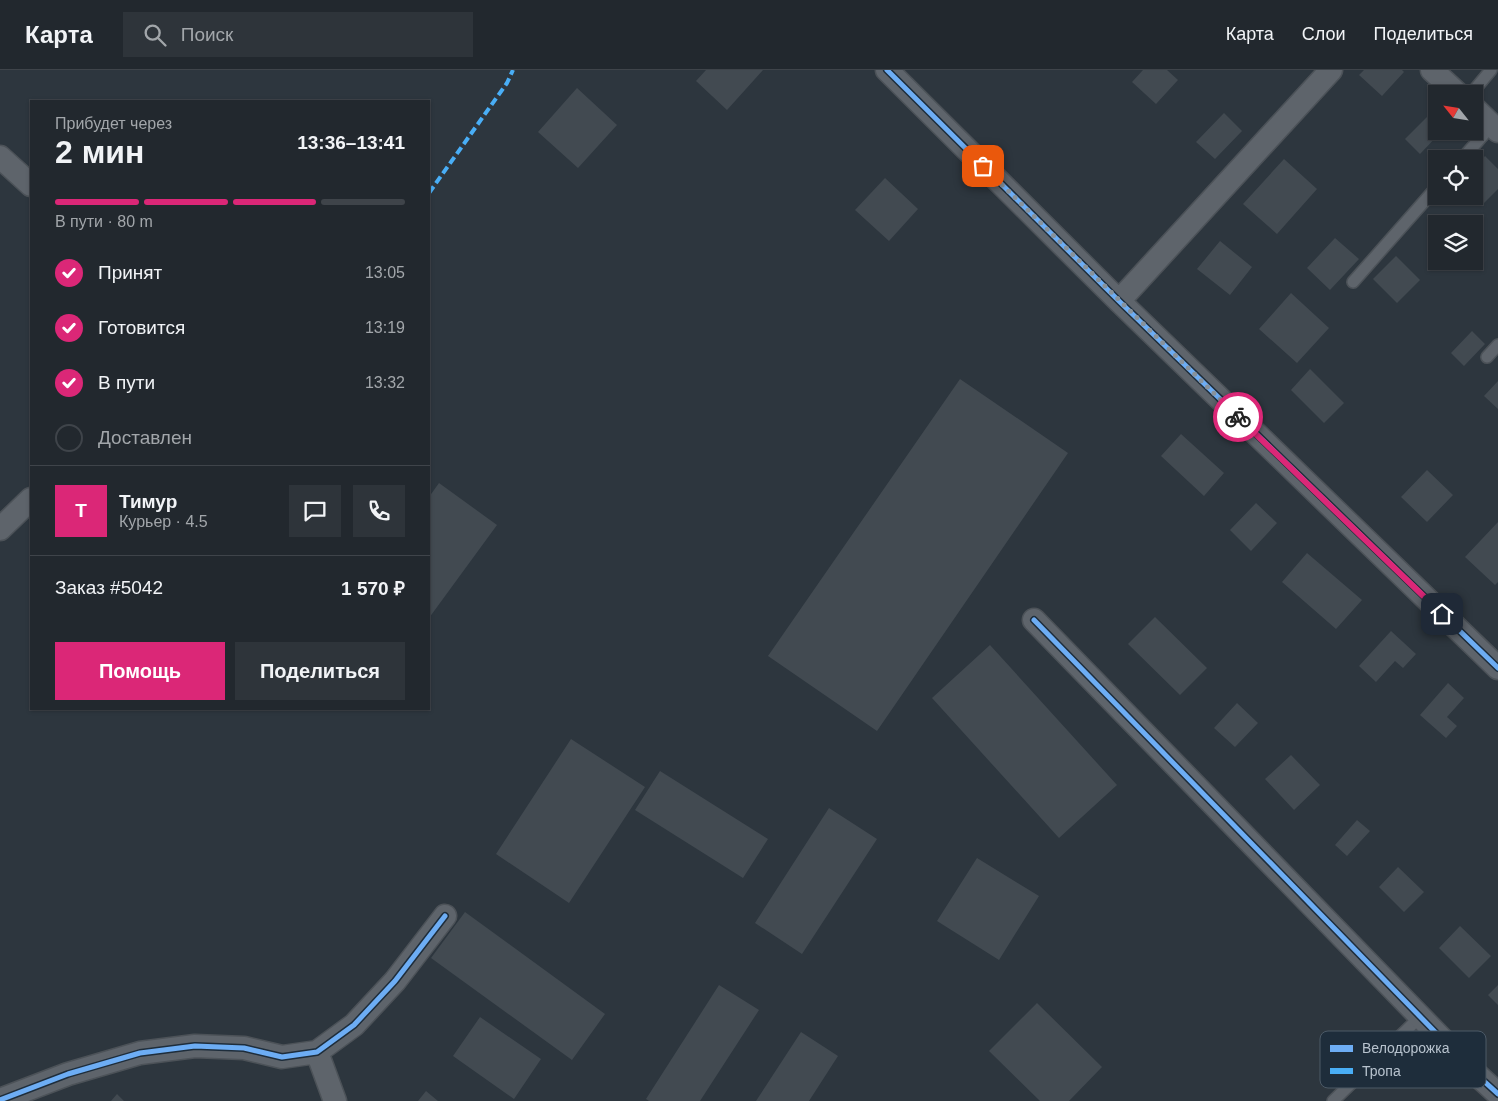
<!DOCTYPE html>
<html lang="ru">
<head>
<meta charset="utf-8">
<style>
  body { margin:0; font-family:Arial,sans-serif; background:#2e343a; color:#f1f3f6; height:100vh; display:flex; flex-direction:column; font-size:19px; white-space:nowrap }
  * { box-sizing:border-box; margin:0 }
  p { font-size:16px; color:#a2a6aa }
  .icon { flex:none; width:28px; height:28px; fill:none; stroke:currentColor; stroke-width:2; stroke-linecap:round; stroke-linejoin:round }
  .map { position:relative; flex:1; overflow:hidden }
  .panel { position:absolute; left:30px; top:30px; width:400px; height:610px; display:flex; flex-direction:column; background:#22282e; border-radius:0px; box-shadow:0 1px 4px #0004,0 0 0 1px #3f444a }
  .panel>* { flex:none }
  .needle { width:32px; rotate:300deg }
  .fabs { position:absolute; left:1428px; top:15px; display:grid; gap:10px }
  .fabs a { display:grid; place-items:center; width:55px; height:55px; border-radius:0px; background:#22282e; box-shadow:0 1px 4px #0004,0 0 0 1px #3f444a; font-size:25px }
  .pin { position:absolute; display:grid; place-items:center; width:42px; height:42px; color:#fff; margin:-21px; border-radius:10px; box-shadow:0 2px 8px #0006 }
  .courier { position:absolute; display:grid; place-items:center; width:50px; height:50px; margin:-25px; border:4px solid #db2777; border-radius:50%; background:#fff; color:#222; box-shadow:0 1px 6px #0007 }
  .head em { font-style:normal; font-weight:700 }
  .head div { display:flex; flex-direction:column-reverse }
  .head { display:flex; align-items:center; justify-content:space-between; height:85px; padding:0 25px }
  h1 { font-size:32px; font-weight:700; line-height:38px }
  .bar { display:grid; grid-template-columns:repeat(4,1fr); gap:8px 5px; align-content:center; height:60px; padding:0 25px }
  .bar i { height:6px; border-radius:4px; background:#3f444a }
  .bar .current { background:#db2777 }
  .bar p { grid-column:span 4 }
  .line { display:flex; align-items:center; gap:12px; padding:0 25px; border-top:1px solid #3f444a }
  .line div { flex:1 }
  .round { display:grid; place-items:center; flex:none; width:52px; height:52px; border-radius:0px; background:#2e343a }
  ol { padding:0 25px; list-style:none }
  li { display:flex; align-items:center; gap:15px; height:55px }
  li p { margin-inline-start:auto }
  li .icon { padding:5px; border-radius:50%; background:#db2777; color:#fff; stroke-width:4 }
  li:last-child { color:#a2a6aa }
  li i { width:28px; height:28px; border:2px solid #3f444a; border-radius:50% }
  .button { display:flex; gap:10px; margin-top:auto; padding:10px 25px }
  .button a { flex:1; height:58px; border-radius:0px; background:#db2777; color:#fff; font-size:20px; font-weight:700; line-height:58px; text-align:center }
  .button a+a { background:#2e343a; color:#f1f3f6 }
  header { display:flex; align-items:center; gap:30px; box-sizing:border-box; height:70px; padding:0 25px; background:#22282e; border-bottom:1px solid #3f444a }
  header strong { font-size:24px }
  nav { display:flex; gap:28px; margin-inline-start:auto; font-size:18px }
  .search { width:350px; height:45px; background:#2e343a; display:flex; align-items:center; gap:12px; box-sizing:border-box; padding:0 18px; border-radius:0px; color:#a2a6aa; font-size:19px }
  .map>svg:first-child { display:block }
  .building { fill:#424a51 }
  .lines { fill:none; stroke-linecap:round; stroke-linejoin:round }
  .service-casing { stroke:#4c5258; stroke-width:14 }
  .minor-casing { stroke:#4c5258; stroke-width:25 }
  .service { stroke:#5e646b; stroke-width:11 }
  .minor { stroke:#5e646b; stroke-width:22 }
  .quiet { stroke:#49aef6; stroke-width:4; stroke-dasharray:8 4; stroke-linecap:butt }
  .cycleway-casing { stroke:#1e2d3b; stroke-width:8 }
  .cycleway { stroke:#6dadf4; stroke-width:5 }
  .done { stroke:#87929c; stroke-width:5; stroke-dasharray:0 9 }
  .route { stroke:#db2777; stroke-width:6 }
  .key { fill:#1e2d3b; stroke:#4c5a67; stroke-width:1 }
  .key-label { font-size:14px; fill:#b8c3ce }
</style>
</head>
<body>
<header>
<strong>Карта</strong>
<div class="search"><svg class="icon" aria-label="search" viewBox="0 0 24 24"><circle cx="10" cy="10" r="6"/><path d="M15 15l6 6"/></svg>Поиск</div>
<nav><a>Карта</a><a>Слои</a><a>Поделиться</a></nav>
</header>
<div class="map">
<svg width="1498" height="1031" viewBox="0 0 1498 1031">
  <rect width="100%" height="100%" fill="#2d363e"/>
  <path class="building" d="M706,0H763L727,40L696,11Z
    M1143,0H1167L1178,10L1156,34L1132,12Z
    M1364,0H1402L1404,2L1382,26L1359,5Z
    M577,18L617,55L578,98L538,62Z
    M1434,40L1436,41V61H1442L1420,84L1405,69Z
    M1224,43L1242,61L1215,89L1196,72Z
    M1485,86L1498,99V119L1484,133L1474,122V98Z
    M1284,89L1317,119L1277,164L1243,134Z
    M885,108L918,139L889,171L855,140Z
    M1335,168L1359,189L1330,220L1307,198Z
    M1220,171L1252,197L1230,225L1197,199Z
    M1396,186L1420,210L1397,233L1373,209Z
    M1291,223L1329,258L1297,293L1259,259Z
    M1472,261L1485,274L1464,296L1451,283Z
    M1310,299L1344,333L1324,353L1291,320Z
    M960,309L1068,383L877,661L768,586Z
    M1498,311V339L1484,326Z
    M1181,364L1224,403L1204,426L1161,386Z
    M1427,400L1453,425L1427,452L1401,427Z
    M439,413L497,455L429,548V427Z
    M1256,433L1277,453L1251,481L1230,460Z
    M1498,452V512L1495,515L1465,487Z
    M1307,483L1362,530L1336,559L1282,512Z
    M1155,547L1207,598L1180,625L1128,574Z
    M1391,561L1416,584L1403,598L1395,591L1376,612L1359,596Z
    M990,575L1117,715L1059,768L932,628Z
    M1448,613L1464,628L1447,647L1457,656L1446,668L1420,645Z
    M1237,633L1258,653L1235,677L1214,658Z
    M571,669L645,717L569,833L496,784Z
    M1291,685L1320,715L1294,740L1265,709Z
    M660,701L768,769L743,808L635,740Z
    M829,738L877,769L802,884L755,853Z
    M1357,750L1370,761L1347,786L1335,775Z
    M977,788L1039,826L999,890L937,851Z
    M1398,797L1424,822L1404,842L1379,817Z
    M465,842L605,944L572,990L431,888Z
    M1460,856L1491,886L1469,908L1439,878Z
    M719,915L759,940L700,1031H649L646,1029Z
    M1498,915V935L1488,925Z
    M1037,933L1102,997L1069,1031H1040L989,981Z
    M480,947L541,989L514,1029L453,986Z
    M801,962L838,986L809,1031H756Z
    M426,1021L438,1031H418Z
    M117,1024L124,1031H111Z"/>
  <g class="lines">
    <g class="service-casing">
      <path id="service" d="M1471,24L1491,0
        M1462,89L1492,55
        M1353,212L1436,118
        M1487,287L1498,275
        M1333,1031L1420,947"/>
    </g>
    <g class="minor-casing">
      <path id="minor" d="M887,0L1119,231L1498,598
        M1432,0L1458,24
        M1474,38L1498,61
        M0,87L31,115
        M1119,231L1331,0
        M0,459L31,429
        M1034,550L1475,1003L1498,1024
        M317,982L335,1031
        M0,1030L68,1004L140,983L195,976L244,978L282,987L317,982L354,955L395,911L445,846"/>
    </g>
    <use href="#service" class="service"/>
    <use href="#minor" class="minor"/>
    <path class="quiet" d="M429,123L507,13L513,0"/>
    <g class="cycleway-casing">
      <path id="cycleway" d="M887,0L1119,231L1498,598
        M1034,550L1475,1003L1498,1024
        M0,1030L68,1004L140,983L195,976L244,978L282,987L317,982L354,955L395,911L445,846"/>
    </g>
    <use href="#cycleway" class="cycleway"/>
  </g>
  <g class="lines">
    <path class="done" d="M983,96L1238,347"/>
    <path class="route" d="M1238,347L1442,544"/>
  </g>
  <rect x="1320" y="961" width="166" height="57" rx="8" class="key"/>
  <rect x="1330" y="975" width="23" height="7" fill="#6dadf4"/>
  <rect x="1330" y="998" width="23" height="6" fill="#49aef6"/>
  <g class="key-label">
    <text x="1362" y="983">Велодорожка</text>
    <text x="1362" y="1006">Тропа</text>
  </g>
</svg>
<div class="fabs">
<a><svg class="needle" viewBox="-14 -14 28 28"><path d="M0-13l5 13h-10z" fill="#e53935"/><path d="M0 13l5-13h-10z" fill="#a2a6aa"/></svg></a>
<a><svg class="icon" aria-label="locate" viewBox="0 0 24 24"><circle cx="12" cy="12" r="6"/><path d="M12 2v4M12 18v4M2 12h4M18 12h4"/></svg></a>
<a><svg class="icon" aria-label="layers" viewBox="0 0 24 24"><path d="M12 4l9 5-9 5-9-5zM3 14l9 5 9-5"/></svg></a>
</div>
<div class="pin" style="left:983px;top:96px;background:#ea580c"><svg class="icon" aria-label="bag" viewBox="0 0 24 24"><path d="M5 8h14l-1 12H6zM9 8a3 3 0 0 1 6 0"/></svg></div>
<div class="pin" style="left:1442px;top:544px;background:#1f2937"><svg class="icon" aria-label="home" viewBox="0 0 24 24"><path d="M3 11l9-7 9 7M6 9v11h12V9"/></svg></div>
<div class="courier" style="left:1238px;top:347px"><svg class="icon" aria-label="bike" viewBox="0 0 24 24"><circle cx="6" cy="16" r="4"/><circle cx="18" cy="16" r="4"/><path d="M6 16l4-8h5l3 8M10 8l3 8H6M13 5h3"/></svg></div>
<section class="panel">
<div class="head"><div><h1>2 мин</h1><p>Прибудет через</p></div><em>13:36–13:41</em></div>
<div class="bar"><i class="current"></i><i class="current"></i><i class="current"></i><i></i><p>В пути · 80 m</p></div>
<ol>
<li><svg class="icon" aria-label="check" viewBox="0 0 24 24"><path d="M5 12l5 5 9-10"/></svg>Принят<p>13:05</p></li>
<li><svg class="icon" aria-label="check" viewBox="0 0 24 24"><path d="M5 12l5 5 9-10"/></svg>Готовится<p>13:19</p></li>
<li><svg class="icon" aria-label="check" viewBox="0 0 24 24"><path d="M5 12l5 5 9-10"/></svg>В пути<p>13:32</p></li>
<li><i></i>Доставлен</li>
</ol>
<div class="line" style="height:90px"><b class="round" style="background:#db2777;color:#fff">Т</b><div><b>Тимур</b><p>Курьер · 4.5</p></div><a class="round"><svg class="icon" aria-label="chat" viewBox="0 0 24 24"><path d="M4 5h16v11H9l-5 4z"/></svg></a><a class="round"><svg class="icon" aria-label="phone" viewBox="0 0 24 24"><path d="M5 4h4l2 5-3 2q2 4 5 5l2-3 5 2v4C11 20 4 13 5 4z"/></svg></a></div>
<div class="line" style="height:65px"><div>Заказ #5042</div><b>1 570 ₽</b></div>
<div class="button"><a>Помощь</a><a>Поделиться</a></div>
</section>
</div>
</body>
</html>
